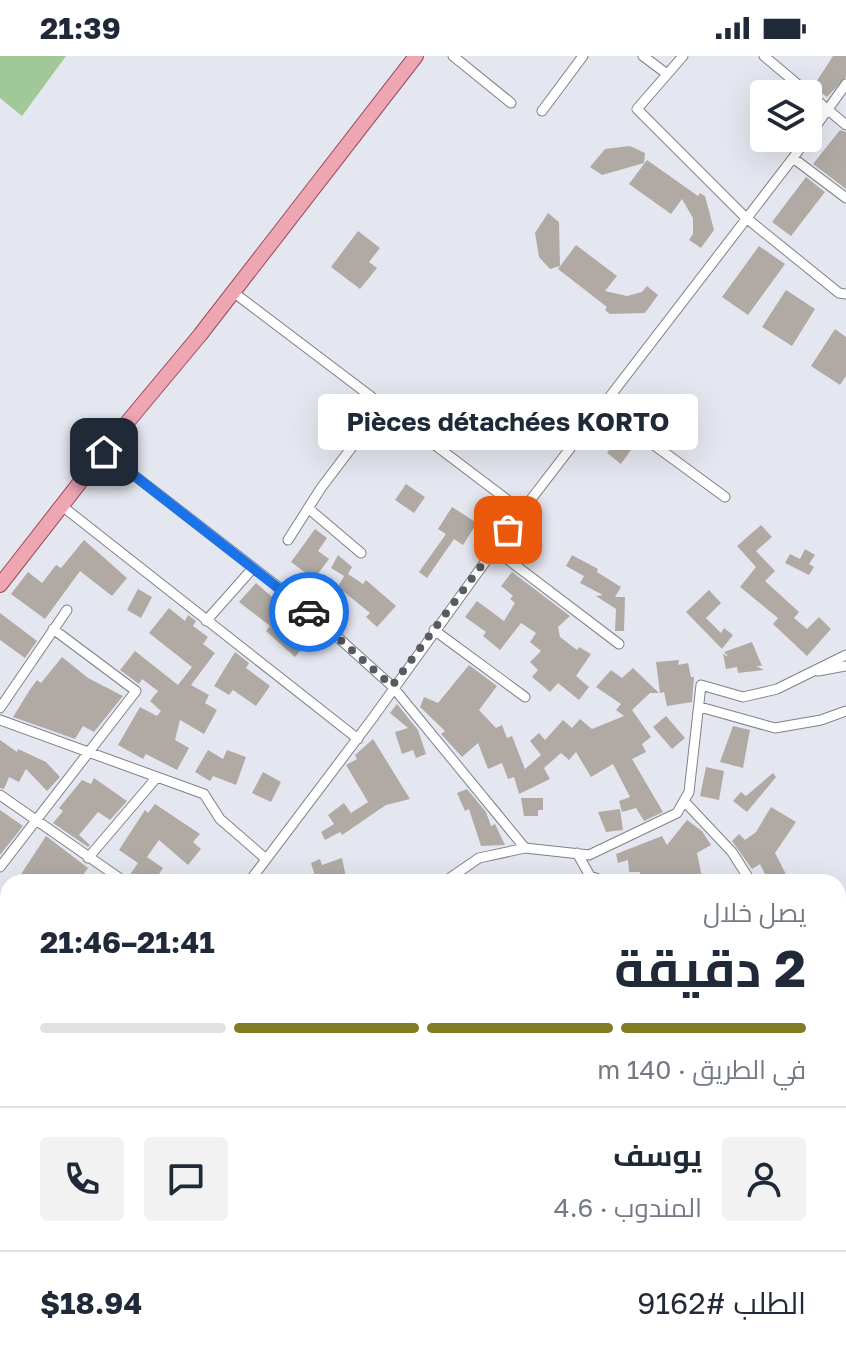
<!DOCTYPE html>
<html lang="ar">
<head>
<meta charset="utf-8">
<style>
  body { margin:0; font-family:"Golos Text",Cairo,sans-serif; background:#f2f2f3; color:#1f2937; direction:rtl; height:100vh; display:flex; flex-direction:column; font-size:30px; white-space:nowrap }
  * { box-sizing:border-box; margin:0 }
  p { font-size:26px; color:#747a83 }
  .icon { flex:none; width:44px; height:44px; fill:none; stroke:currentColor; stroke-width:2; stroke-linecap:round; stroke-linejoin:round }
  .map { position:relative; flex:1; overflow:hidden; direction:ltr }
  .side { position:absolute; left:0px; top:818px; width:846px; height:496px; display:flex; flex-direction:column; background:#fff; border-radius:24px 24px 0 0; box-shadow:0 8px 32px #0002; direction:rtl }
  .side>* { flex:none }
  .fabs { position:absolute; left:750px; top:24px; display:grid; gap:16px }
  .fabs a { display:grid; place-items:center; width:72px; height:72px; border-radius:8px; background:#fff; box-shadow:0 8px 32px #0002; font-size:40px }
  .pin { position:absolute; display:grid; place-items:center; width:68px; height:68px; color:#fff; margin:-34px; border-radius:16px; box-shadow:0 4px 12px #0006 }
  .courier { position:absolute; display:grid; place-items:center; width:80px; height:80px; margin:-40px; border:6px solid #1a73e8; border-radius:50%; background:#fff; color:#222; box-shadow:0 2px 10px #0007 }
  .bubble { position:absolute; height:56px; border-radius:8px; background:#fff; box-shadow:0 8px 32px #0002; font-size:26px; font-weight:700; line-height:56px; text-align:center; direction:rtl }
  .overview em { font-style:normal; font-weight:700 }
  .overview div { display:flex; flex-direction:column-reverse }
  .overview { display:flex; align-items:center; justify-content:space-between; height:136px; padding:0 40px }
  h1 { font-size:52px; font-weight:700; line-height:60px }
  .bar { display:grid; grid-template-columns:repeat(4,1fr); gap:12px 8px; align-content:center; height:96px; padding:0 40px }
  .bar i { height:10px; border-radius:6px; background:#e0e1e3 }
  .bar .current { background:#827d25 }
  .bar p { grid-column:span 4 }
  .line { display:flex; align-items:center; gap:20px; padding:0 40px; border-top:2px solid #e0e1e3 }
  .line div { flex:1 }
  .round { display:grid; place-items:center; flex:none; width:84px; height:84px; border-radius:8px; background:#f2f2f3 }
  .status { display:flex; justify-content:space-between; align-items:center; height:56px; padding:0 40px; background:#fff; direction:ltr }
  .status svg { height:22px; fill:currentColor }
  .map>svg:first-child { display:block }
  .green { fill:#a1c898 }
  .building { fill:#b1aaa4 }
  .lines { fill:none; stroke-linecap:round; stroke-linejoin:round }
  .street-casing { stroke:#7f8189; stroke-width:11 }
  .secondary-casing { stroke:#7f8189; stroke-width:16 }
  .primary-casing { stroke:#994a5a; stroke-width:16 }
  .street { stroke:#fff; stroke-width:9 }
  .secondary { stroke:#f7d3d9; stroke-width:14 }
  .primary { stroke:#efa6b3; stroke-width:14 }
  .done { stroke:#595a5f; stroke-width:8; stroke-dasharray:0 14.4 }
  .route { stroke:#1a73e8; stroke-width:10 }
</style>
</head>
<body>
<div class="status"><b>21:39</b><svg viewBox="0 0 49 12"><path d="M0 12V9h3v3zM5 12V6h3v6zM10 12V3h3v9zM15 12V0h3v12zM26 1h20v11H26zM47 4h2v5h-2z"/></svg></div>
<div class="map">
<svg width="846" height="1314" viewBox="0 0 846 1314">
  <rect width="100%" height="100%" fill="#e5e7f0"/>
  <path class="green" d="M0,0H66L22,60L0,42Z"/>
  <path class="building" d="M833,0H846V21L827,41L813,31Z
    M840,74L846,76V133L813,108Z
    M630,90L645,97L644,107L602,119L590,111L605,93Z
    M647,104L698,140L700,137L705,140L714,174L701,192L689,184L693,178V162L682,143L671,158L629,128Z
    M806,121L825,136L791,180L772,166Z
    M548,157L559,166L560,210L550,213L539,201L535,177Z
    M358,175L380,192L369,206L377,212L360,233L331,211Z
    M576,189L617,220L605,235L627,240L642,236L647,230L658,239L645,257L610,258L605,254L607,251L558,213Z
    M759,190L785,208L748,259L722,241Z
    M786,234L815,253L792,290L762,271Z
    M835,273L846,281V320L840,329L811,310Z
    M620,380L633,391L621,408L607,397Z
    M406,428L425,441L414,457L395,444Z
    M452,451L477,467L463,489L454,483L427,522L419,516L446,478L438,473Z
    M761,469L772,481L756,495L775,515L765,525L799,556L794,562L807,573L819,561L831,573L807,600L773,568L778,562L740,531L756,511L737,490Z
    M315,473L327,482L318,495L329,503L314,523L291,506Z
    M84,484L127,522L112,540L80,515L45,563L11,538L28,516L42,527L56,509L61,512Z
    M805,493L815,499L809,508L814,511L809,519L785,507L790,498L800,503Z
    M338,499L352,511L348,518L363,528L366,524L396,550L377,571L366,561L370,557L338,531L344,520L331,512Z
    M572,499L598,513L597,516L621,531L615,541H625L624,575H615L616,553L596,540L603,539L580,527L584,520L566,510Z
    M512,516L570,560L558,571L560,581L577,594L579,591L591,598L576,620L589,631L579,644L558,627L550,636L532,621L538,614L530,606L541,595L530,586L536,577L521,567L500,594L483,580L486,576L465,561L477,545L504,565L515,547L510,543L513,540L501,530Z
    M256,527L314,577L295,601L266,575L270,570L239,546Z
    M138,533L152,541L141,562L127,554Z
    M709,534L721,547L706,562L721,577L724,572L733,579L722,593L686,556Z
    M169,552L185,565L188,559L196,565L193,570L208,581L203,588L215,597L191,629L209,639L205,647L217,654L204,678L180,664L175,684L189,692L177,714L146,698L143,703L118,689L140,651L157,660L161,655L150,645L158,635L142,623L139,628L120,614L135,595L178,629L192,611L149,577Z
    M0,557L37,585L25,602L0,584Z
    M752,586L762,610H756L764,614L738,617L737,611L726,613L723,598L729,601L724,596Z
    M235,596L249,607L246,612L270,630L256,650L233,634L229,639L214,630Z
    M62,601L88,622L123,640L94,676L83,670L75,683L13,661L29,635L37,624L41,627Z
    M679,604L678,609L688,607L691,621H694L692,646L667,650L664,636L660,637L656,606Z
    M469,609L497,630L479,654L496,672L502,669L507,682L512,680L525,713L541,699L530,685L539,677L545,684L563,664L572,672L580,663L592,673L624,660L616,654L621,648L596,631L611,614L622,622L633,612L659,637H650L632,654L651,681L642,688L646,696L632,703L663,756L644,765L636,752L622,756L619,745L630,741L613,708L591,721L576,696L569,704L561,697L544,712L550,723L519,738L514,721L508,723L502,707L488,713L478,687L462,701L441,678L445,675L420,651L424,641L438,647Z
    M397,648L418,674L426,698L416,702L413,694L402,698L395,676L408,672L390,657Z
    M666,660L685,682L672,693L653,671Z
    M733,670L750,674L743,712L720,706Z
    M373,683L410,743L386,749L342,779L340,776L325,784L321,776L334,768L328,759L344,747L351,757L368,746L346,709L357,703L355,699Z
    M0,684L17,696L18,693L46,706L60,721L47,735L26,713L19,726L9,721L4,733L0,732Z
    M208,694L223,703L227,694L246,701L236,729L213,720L210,725L195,716Z
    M706,711L724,715L719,744L700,740Z
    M263,716L281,726L271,746L252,737Z
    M773,717L776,721L747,756L733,745L741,736L746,740Z
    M94,722L127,745L110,764L98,756L79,779L90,789L88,791L53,767L63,755L59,752L82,724L91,728Z
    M467,733L486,756L491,770L495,768L505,789L481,790L469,753L465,755L457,737Z
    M521,742H543V754H538V760H524Z
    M155,748L200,778L193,786L201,793L188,809L159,784L147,801L163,812L154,826H136L129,820L138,807L119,794L145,754L148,757Z
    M771,751L796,766L775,797L790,826H769L760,808L752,813L732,785L739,778L745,784L756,776Z
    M620,753L623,774L606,776L598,756Z
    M0,754L23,770L0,799Z
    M687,764L702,775L711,789L697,797L703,826L640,824V816H629L628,804L618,807L616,798L662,780L667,789Z
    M46,780L88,812L78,826H16Z
    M342,802L347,826H317L311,807L320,803L322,809Z"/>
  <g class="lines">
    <g class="street-casing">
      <path id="street" d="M453,0L511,47
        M643,0L667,18
        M683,0L637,53L745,161L839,237L846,238
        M764,0L846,69
        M542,55L583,0
        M793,102L846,142
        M233,236L522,455
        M601,350L725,441
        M104,396L303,550L392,630L525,792
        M62,450L358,683
        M308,452L361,497
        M288,484L321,432L383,350
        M494,493L619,588
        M206,565L253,512
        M434,574L525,641
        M818,615L846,610
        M700,651L775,672L821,664L846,655
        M0,652L67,554
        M0,664L204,738L220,763L266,803
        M0,739L125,826
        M684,745L732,796L751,826
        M577,797L590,820L606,826
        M88,802L157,721
        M0,811L136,635L53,573
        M249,826L372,663L522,455L793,102L846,28
        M444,826L479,802L525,792L589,799L677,757L689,736L701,629L743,641L777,633L846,599
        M0,879L8,885
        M838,959L846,960
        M838,1071L846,1070
        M0,1147H8
        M838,1179L846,1196
        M838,1280L846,1277
        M301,1306L305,1314
        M663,1306L667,1314
        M7,1314L37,1306
        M469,1314L487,1306
        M762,1314L780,1306"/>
    </g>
    <g class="secondary-casing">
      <path id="secondary" d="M0,1055L8,1056
        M132,1306L141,1312L156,1313L273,1306
        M485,1306L489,1314"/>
    </g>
    <g class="primary-casing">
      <path id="primary" d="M0,529L120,375L200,279L416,0"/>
    </g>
    <use href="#street" class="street"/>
    <use href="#secondary" class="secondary"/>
    <use href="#primary" class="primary"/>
  </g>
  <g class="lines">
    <path class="done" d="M309,556L392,630L508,474"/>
    <path class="route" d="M104,396L309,556"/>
  </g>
</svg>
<div class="fabs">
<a><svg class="icon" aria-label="layers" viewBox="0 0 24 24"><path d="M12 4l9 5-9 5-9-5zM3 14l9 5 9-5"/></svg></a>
</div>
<div class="pin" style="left:508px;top:474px;background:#ea580c"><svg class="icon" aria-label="bag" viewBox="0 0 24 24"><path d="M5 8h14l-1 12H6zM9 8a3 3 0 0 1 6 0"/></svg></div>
<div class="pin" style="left:104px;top:396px;background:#1f2937"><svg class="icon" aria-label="home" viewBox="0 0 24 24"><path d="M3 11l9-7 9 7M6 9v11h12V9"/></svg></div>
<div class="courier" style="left:309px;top:556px"><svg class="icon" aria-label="car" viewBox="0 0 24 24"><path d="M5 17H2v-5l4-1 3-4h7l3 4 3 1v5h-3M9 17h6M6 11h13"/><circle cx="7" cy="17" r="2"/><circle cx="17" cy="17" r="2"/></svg></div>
<div class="bubble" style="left:318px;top:338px;width:380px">Pièces détachées KORTO</div>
<section class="side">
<div class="overview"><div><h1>2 دقيقة</h1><p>يصل خلال</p></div><em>21:41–21:46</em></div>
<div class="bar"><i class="current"></i><i class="current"></i><i class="current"></i><i></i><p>في الطريق · 140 m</p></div>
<div class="line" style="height:144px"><a class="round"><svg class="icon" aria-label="person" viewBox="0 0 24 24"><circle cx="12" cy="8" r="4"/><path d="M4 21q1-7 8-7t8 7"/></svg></a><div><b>يوسف</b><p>المندوب · 4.6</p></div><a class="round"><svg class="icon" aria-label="chat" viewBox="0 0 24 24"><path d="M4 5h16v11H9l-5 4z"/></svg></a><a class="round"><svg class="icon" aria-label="phone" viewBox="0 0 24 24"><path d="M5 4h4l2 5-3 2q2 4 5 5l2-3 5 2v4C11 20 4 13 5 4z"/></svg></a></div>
<div class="line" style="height:104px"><div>الطلب #9162</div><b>$18.94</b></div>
</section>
</div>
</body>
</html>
